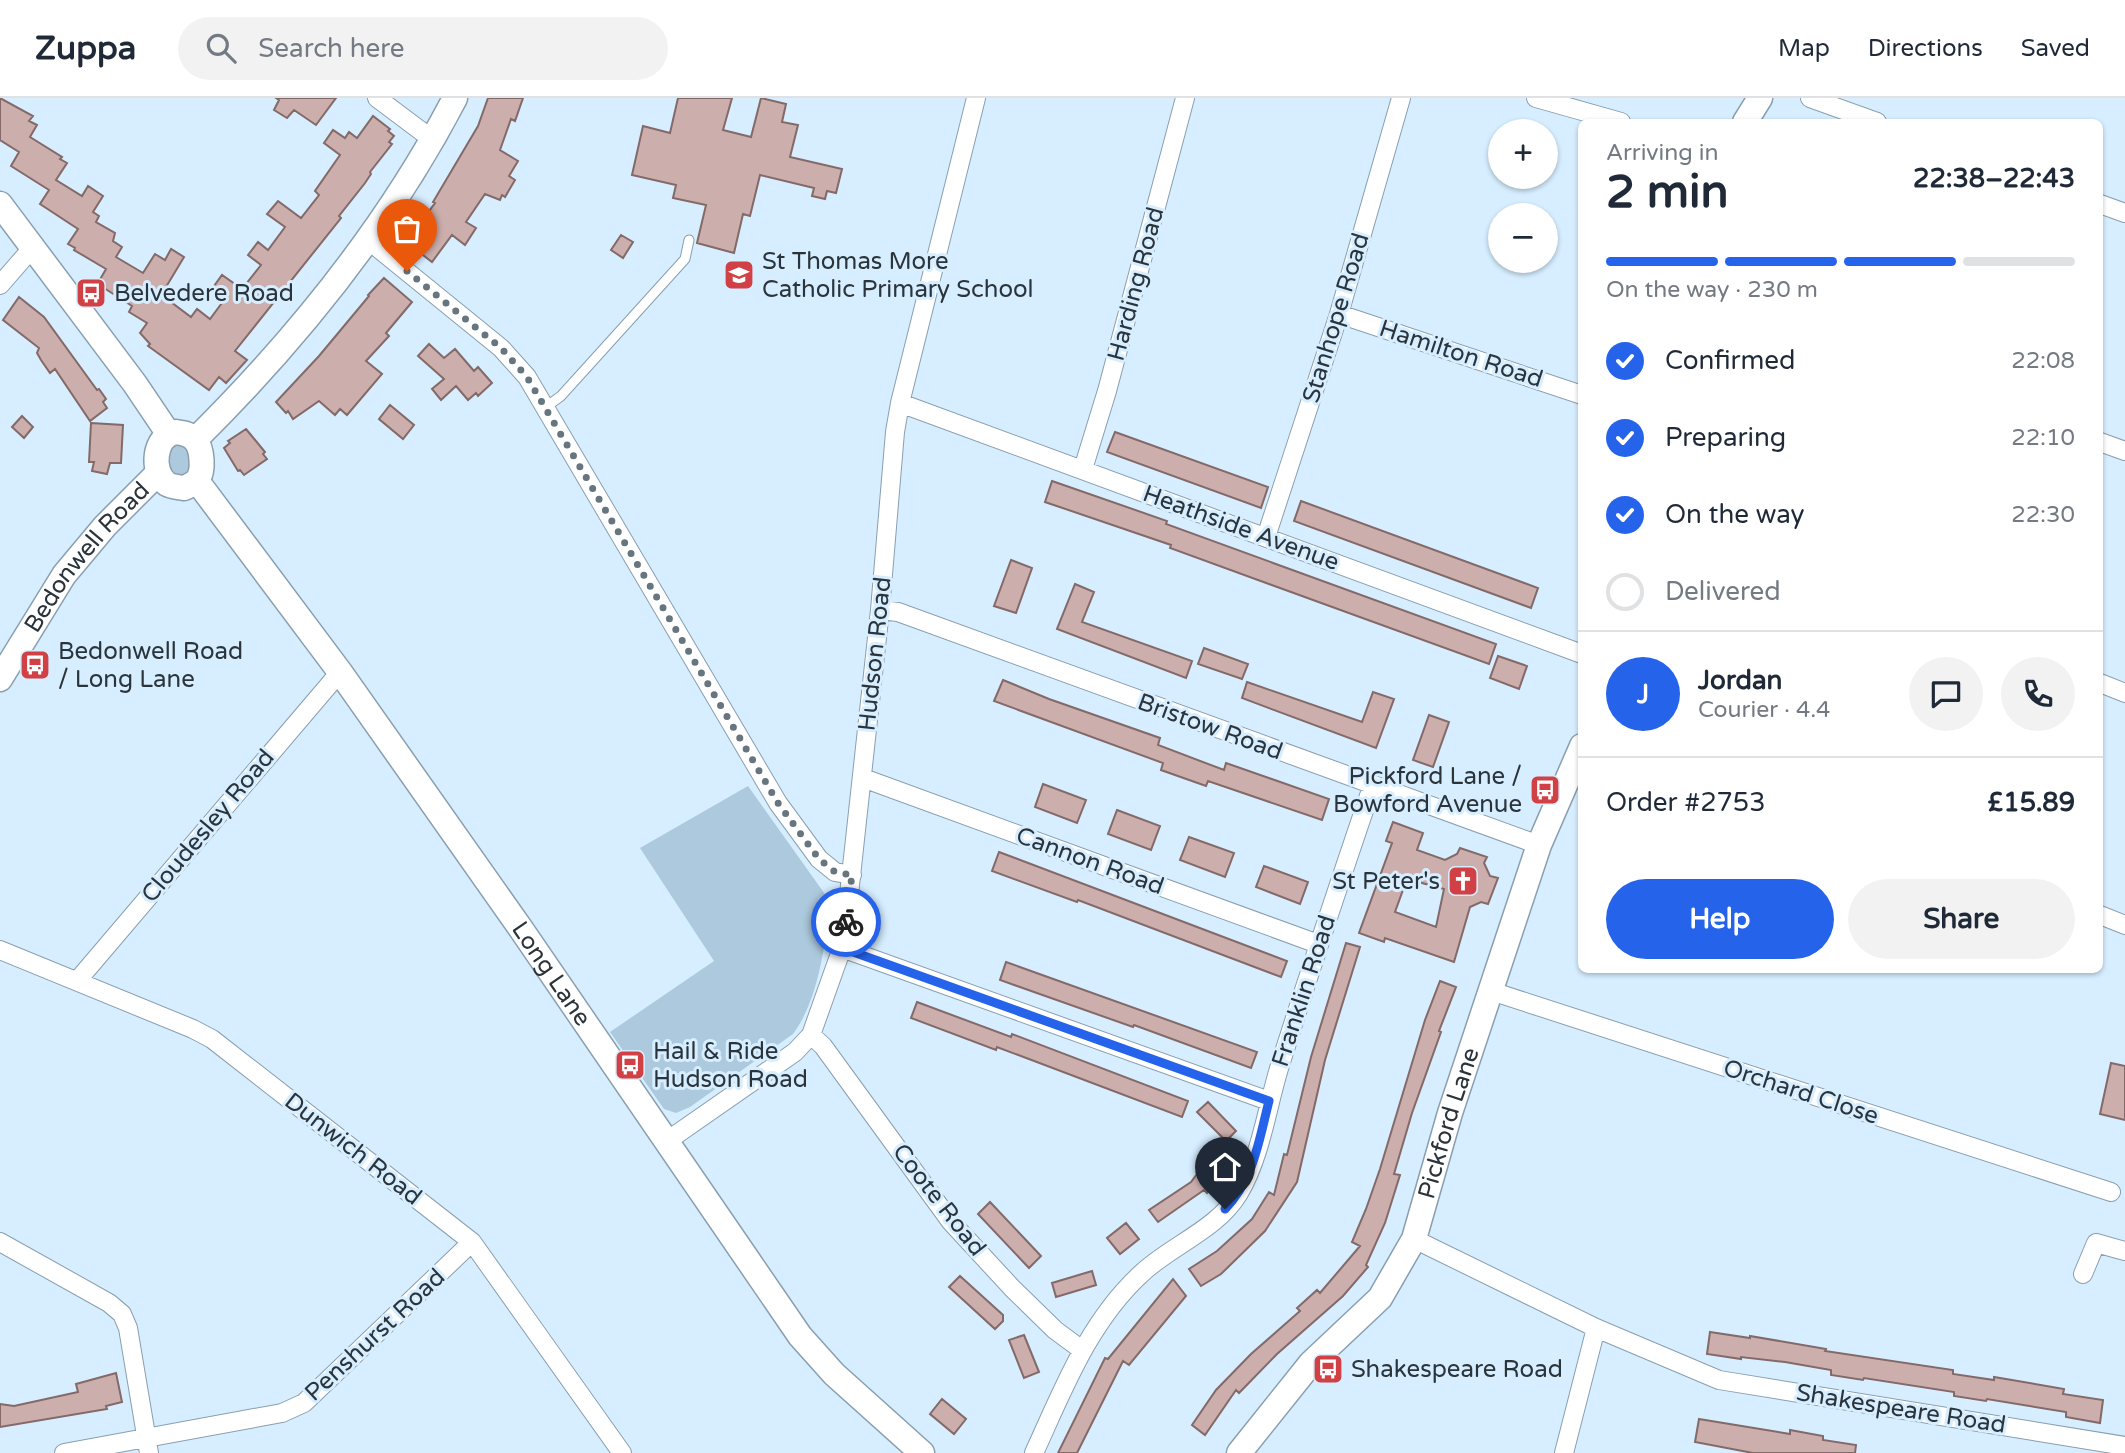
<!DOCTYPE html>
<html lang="en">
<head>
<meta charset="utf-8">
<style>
  body { margin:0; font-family:"Varela Round",sans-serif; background:#f2f2f3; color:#1f2937; height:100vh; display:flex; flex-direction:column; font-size:26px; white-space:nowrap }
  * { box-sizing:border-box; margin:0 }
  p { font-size:23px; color:#747a83 }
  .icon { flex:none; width:38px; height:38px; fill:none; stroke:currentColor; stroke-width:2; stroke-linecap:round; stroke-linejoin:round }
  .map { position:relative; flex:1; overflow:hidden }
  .side { position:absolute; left:1578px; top:21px; width:525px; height:854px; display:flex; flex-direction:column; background:#fff; border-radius:10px; box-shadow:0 2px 5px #0004 }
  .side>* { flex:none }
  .fabs { position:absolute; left:1488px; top:21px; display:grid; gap:14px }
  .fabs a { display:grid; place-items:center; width:70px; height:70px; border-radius:50%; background:#fff; box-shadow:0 2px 5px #0004; font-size:35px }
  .pin { position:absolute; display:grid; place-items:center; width:60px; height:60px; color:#fff; margin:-72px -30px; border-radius:50% 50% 50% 0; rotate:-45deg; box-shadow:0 0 7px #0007 }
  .pin .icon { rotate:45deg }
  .courier { position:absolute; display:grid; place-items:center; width:70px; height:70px; margin:-35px; border:5px solid #2563eb; border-radius:50%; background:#fff; color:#222; box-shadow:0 2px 9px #0007 }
  .summary em { font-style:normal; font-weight:800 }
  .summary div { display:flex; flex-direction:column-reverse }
  .summary { display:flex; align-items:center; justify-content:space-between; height:119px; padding:0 28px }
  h1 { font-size:46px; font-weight:800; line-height:52px }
  .bar { display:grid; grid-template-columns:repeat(4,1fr); gap:10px 7px; align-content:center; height:84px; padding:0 28px }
  .bar i { height:9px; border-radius:5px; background:#e0e1e3 }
  .bar .current { background:#2563eb }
  .bar p { grid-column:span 4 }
  .line { display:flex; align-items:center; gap:18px; padding:0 28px; border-top:2px solid #e0e1e3 }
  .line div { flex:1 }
  .round { display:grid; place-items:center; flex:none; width:74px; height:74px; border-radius:37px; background:#f2f2f3 }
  ol { padding:0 28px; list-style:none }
  li { display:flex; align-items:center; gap:21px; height:77px }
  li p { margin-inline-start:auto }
  li .icon { padding:7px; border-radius:50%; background:#2563eb; color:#fff; stroke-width:4 }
  li:last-child { color:#747a83 }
  li i { width:38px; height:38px; border:4px solid #e0e1e3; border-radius:50% }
  .action { display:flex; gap:14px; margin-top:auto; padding:14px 28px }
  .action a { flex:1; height:80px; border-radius:42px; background:#2563eb; color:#fff; font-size:28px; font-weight:800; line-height:80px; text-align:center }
  .action a+a { background:#f2f2f3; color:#1f2937 }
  header { display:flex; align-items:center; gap:42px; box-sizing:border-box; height:98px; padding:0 35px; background:#fff; border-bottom:2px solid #e0e1e3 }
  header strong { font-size:33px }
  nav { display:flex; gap:38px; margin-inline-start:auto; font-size:24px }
  .search { width:490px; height:63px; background:#f2f2f3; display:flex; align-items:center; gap:18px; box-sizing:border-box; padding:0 24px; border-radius:38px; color:#747a83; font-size:26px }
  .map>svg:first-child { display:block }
  .green { fill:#adc9dd }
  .building { fill:#ccafad; stroke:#836967; stroke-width:2; fill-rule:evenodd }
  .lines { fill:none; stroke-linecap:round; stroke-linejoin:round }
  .lane-casing { stroke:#899faf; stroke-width:11 }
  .street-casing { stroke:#899faf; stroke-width:20 }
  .secondary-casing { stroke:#899faf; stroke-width:27 }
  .lane { stroke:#fff; stroke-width:9 }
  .street { stroke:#fff; stroke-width:18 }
  .secondary { stroke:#fff; stroke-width:24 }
  .done { stroke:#67757f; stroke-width:7; stroke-dasharray:0 12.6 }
  .route { stroke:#2563eb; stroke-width:9 }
  .labels { text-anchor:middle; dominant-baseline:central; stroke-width:6; stroke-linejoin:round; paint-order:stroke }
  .poi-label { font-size:24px; fill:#2b343a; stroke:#d6eeff; text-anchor:start }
  .street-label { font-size:24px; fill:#2b343a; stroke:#d6eeff }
</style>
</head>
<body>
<header>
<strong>Zuppa</strong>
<div class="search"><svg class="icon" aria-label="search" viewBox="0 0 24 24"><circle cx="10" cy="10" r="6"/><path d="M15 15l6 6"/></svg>Search here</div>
<nav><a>Map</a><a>Directions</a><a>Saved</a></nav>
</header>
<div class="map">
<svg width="2125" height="1355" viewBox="0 0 2125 1355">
  <rect width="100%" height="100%" fill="#d6eeff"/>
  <path class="green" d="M181,345L192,354L189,378L172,380L166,354L171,347Z
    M748,688L832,806C823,849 820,899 793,936L690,1009L676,1015L664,1011L610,934L714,863L640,750Z"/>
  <path class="building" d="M0,0L33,18L29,23L37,27L30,39L62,59L60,61L67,65L56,82L82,98L88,88L103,98L93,114L99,118L96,124L115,135L113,143L122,149L116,159L143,175L155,156L165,162L171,151L184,159L163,194L165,195L163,198L191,219L197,211L210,221L227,198L214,188L222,177L242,191L261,167L248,157L258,144L268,152L285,129L267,116L278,103L301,120L319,97L315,93L340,57L324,45L333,32L345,40L349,34L357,40L373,18L390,31L388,33L394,38L389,44L392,46L370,74L371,76L365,85L339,118L341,120L235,253L247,262L226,285L219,279L209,292L148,248L150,246L140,235L147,225L129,214L132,208L104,190L105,188L98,185L106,171L74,152L75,150L68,146L78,131L40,106L49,92L11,68L19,54L0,42Z
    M276,0H336L316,27L294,12L287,20L274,12L279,2Z
    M488,0H523L515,23L511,21L500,52L518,63L509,78L515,82L505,99L502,97L500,102L485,96L466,124L476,130L465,147L452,137L432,164L406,144L435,105L433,104L478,28Z
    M678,0H732L723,32L751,39L761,0L786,6L782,24L798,27L790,59L842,71L836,95L827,93L825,101L812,98L814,90L760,77L750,118L743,116L734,155L697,145L706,107L673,100L676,87L632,77L643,28L670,35Z
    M621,137L633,144L623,160L611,152Z
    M384,180L412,204L386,235L389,238L366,263L382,276L347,317L340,311L335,317L319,303L293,321L288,313L286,315L276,304L319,258L369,198L368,197Z
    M19,199L44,219L97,292L99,291L106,301L103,304L107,310L90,323L55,271L50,275L41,262L37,255L39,250L3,222Z
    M429,246L444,260L455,251L474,273L478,269L492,285L478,298L476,295L468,302L456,288L441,302L432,291L444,281L418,258Z
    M390,307L414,327L403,341L379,321Z
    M22,318L33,329L24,340L12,329Z
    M91,325L123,327L121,365H110L107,376L92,373L94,364H89Z
    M246,331L265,354L263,356L267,361L244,377L240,372L238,373L224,350L230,345L228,343Z
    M1115,334L1268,389L1261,410L1107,354Z
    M1052,383L1167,423L1166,426L1496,546L1489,566L1170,450L1171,447L1045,404Z
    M1301,403L1538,490L1531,510L1294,423Z
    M1011,462L1032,470L1016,515L994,508Z
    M1075,486L1094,494L1082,524L1192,563L1186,580L1057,531Z
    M1204,550L1248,566L1242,581L1198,566Z
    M1498,558L1527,568L1519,591L1490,580Z
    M1003,582L1049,601L1160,640L1158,647L1224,672L1226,665L1329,701L1322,722L1208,683L1206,688L1161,672L1163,665L994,603Z
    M1247,584L1362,624L1373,594L1394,601L1376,650L1242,600Z
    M1429,617L1449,624L1433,669L1413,662Z
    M1043,686L1086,702L1077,725L1035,709Z
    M1117,712L1160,728L1151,752L1108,736Z
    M1393,724L1423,735L1417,752L1445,762L1457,756L1460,750L1487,759L1484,765L1490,778L1498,780L1488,806L1481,804L1470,809L1454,864L1385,840L1384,844L1359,835L1392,745L1386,743ZM1407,781L1444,791L1436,829L1395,814Z
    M1189,739L1234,755L1225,779L1180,762Z
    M999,754L1287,863L1281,879L1078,802L1077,804L992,773Z
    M1264,768L1308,784L1300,806L1256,789Z
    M1346,845L1360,849L1325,962L1297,1084L1265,1133L1221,1176L1201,1188L1189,1171L1217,1153L1252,1121L1269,1094L1274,1097L1284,1056L1287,1057L1311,959Z
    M1006,864L1257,954L1251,970L1134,927L1133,929L1000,882Z
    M1440,883L1456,889L1439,933L1441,934L1412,1015L1394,1076L1400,1077L1385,1125L1366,1167L1368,1169L1343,1198L1277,1256L1239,1295L1236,1292L1205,1337L1192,1327L1216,1292L1251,1256L1300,1213L1297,1210L1317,1192L1320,1195L1360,1148L1352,1144L1366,1111L1380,1071L1425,922Z
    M917,904L1011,939L1012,936L1188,1003L1182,1019L997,949L996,952L911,920Z
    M2111,965L2125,968V1022L2100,1016Z
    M1208,1004L1236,1033L1226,1043L1197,1014Z
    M1211,1057L1227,1068L1207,1095L1204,1092L1158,1124L1149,1112L1191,1084Z
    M990,1104L1041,1158L1029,1170L978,1116Z
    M1126,1125L1139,1141L1120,1156L1107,1140Z
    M1092,1173L1096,1187L1056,1199L1052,1185Z
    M960,1178L1003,1217V1223L995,1231L949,1189Z
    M1173,1181L1186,1198L1129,1267L1123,1263L1077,1355H1058L1105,1260L1108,1261Z
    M1710,1234L1750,1240V1238L1826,1251L1825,1253L1953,1272V1276L1994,1282V1279L2064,1291L2063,1296L2103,1302L2100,1325L2066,1319V1314L1987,1301L1986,1303L1954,1298V1294L1864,1280L1863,1282L1831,1277V1272L1785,1264L1741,1259V1261L1707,1256Z
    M1024,1237L1039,1274L1024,1280L1009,1242Z
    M116,1275L122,1304L106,1308L107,1311L0,1329V1306L14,1308L78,1294L76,1286Z
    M942,1301L966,1321L954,1336L930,1316Z
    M1699,1321L1790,1336V1332L1823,1338V1342L1856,1347L1855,1355H1753L1695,1344Z"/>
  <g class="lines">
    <g class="lane-casing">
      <path id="lane" d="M546,309L561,298L685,161L689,142"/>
    </g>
    <g class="street-casing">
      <path id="street" d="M377,0L433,42
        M1536,0L1621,24
        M1810,0L1877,24
        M2100,106L2125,115
        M368,142L501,250L527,279L778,705L819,761L835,774L852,777
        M0,187L33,149
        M1339,216L1582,297
        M900,305L1582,556
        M2100,344L2125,353
        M1083,371L1107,293L1185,0
        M1266,439L1339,216L1401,0
        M880,512L898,514L1539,747
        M2100,585L2125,595
        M863,680L1318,846
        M2100,817L2125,827
        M842,850L1269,1003
        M0,852L193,931L212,941L472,1144L622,1355
        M77,883L340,574
        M1491,893L2111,1094
        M811,937L823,948L951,1124L1012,1190L1055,1232L1082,1252
        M667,1043L795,954L811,937L842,850L845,833L880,512L895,334L900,305L976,0
        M1414,1141L1596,1230L1719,1282L2125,1348
        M0,1144L109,1205L122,1216L128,1230L149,1355
        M2083,1176L2096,1145L2125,1153
        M64,1355L282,1315L304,1305L472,1144
        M1034,1355C1063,1292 1089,1223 1142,1175C1172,1147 1218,1131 1239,1095C1262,1056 1267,1007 1281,964C1310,872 1341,780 1372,689
        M1564,1355L1596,1230"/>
    </g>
    <g class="secondary-casing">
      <g id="secondary">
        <path d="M1745,24L1760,0"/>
        <path d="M0,106L135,286L168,335"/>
        <path d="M176,334C183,335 191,336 196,343C202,351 204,372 198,381C195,385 189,388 184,390C179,389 172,389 167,386C150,373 154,338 176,334Z"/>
        <path d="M195,342C298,240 388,129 455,0"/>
        <path id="s1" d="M197,383L340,574L521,831L800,1238L834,1276L922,1355"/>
        <path id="s2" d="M0,581L64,477L105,428L158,375"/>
        <path id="s3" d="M1239,1355L1311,1265L1380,1200L1414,1141L1450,1015L1539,747L1582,648"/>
      </g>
    </g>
    <use href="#lane" class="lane"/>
    <use href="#street" class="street"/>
    <use href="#secondary" class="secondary"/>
  </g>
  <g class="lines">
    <path class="done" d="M407,173L501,250L527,279L778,705L819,761L835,774L852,777L846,824"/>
    <path class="route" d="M846,824L842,850L1269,1003C1259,1042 1254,1081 1225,1111"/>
  </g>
  <defs>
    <g id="school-square" transform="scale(1.575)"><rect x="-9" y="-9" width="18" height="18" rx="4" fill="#d04044" stroke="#d6eeff"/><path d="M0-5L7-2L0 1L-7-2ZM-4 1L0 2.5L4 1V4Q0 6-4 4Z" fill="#fff"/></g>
    <g id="bus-square" transform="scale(1.575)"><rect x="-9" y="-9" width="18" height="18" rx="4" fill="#d04044" stroke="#d6eeff"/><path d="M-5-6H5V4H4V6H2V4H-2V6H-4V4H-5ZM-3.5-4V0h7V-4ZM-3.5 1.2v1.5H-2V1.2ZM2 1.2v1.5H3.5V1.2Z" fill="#fff"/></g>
    <g id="church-square" transform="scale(1.575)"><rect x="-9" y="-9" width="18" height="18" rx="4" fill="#d04044" stroke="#d6eeff"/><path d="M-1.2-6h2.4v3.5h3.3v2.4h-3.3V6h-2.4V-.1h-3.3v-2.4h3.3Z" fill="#fff"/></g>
  </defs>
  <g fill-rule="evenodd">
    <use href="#school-square" x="739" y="177"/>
    <use href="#bus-square" x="91" y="195"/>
    <use href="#bus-square" x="35" y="567"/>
    <use href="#bus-square" x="1545" y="692"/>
    <use href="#church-square" x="1463" y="783"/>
    <use href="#bus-square" x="630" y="967"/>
    <use href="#bus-square" x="1328" y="1271"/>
  </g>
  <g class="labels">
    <g class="poi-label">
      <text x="762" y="163">St Thomas More<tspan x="762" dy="28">Catholic Primary School</tspan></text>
      <text x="114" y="195">Belvedere Road</text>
      <text x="58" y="553">Bedonwell Road<tspan x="58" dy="28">/ Long Lane</tspan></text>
      <text x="1522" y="678" text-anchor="end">Pickford Lane /<tspan x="1522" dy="28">Bowford Avenue</tspan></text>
      <text x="1440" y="783" text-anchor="end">St Peter's</text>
      <text x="653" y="953">Hail &amp; Ride<tspan x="653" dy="28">Hudson Road</tspan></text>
      <text x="1351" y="1271">Shakespeare Road</text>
    </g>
    <g class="street-label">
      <text transform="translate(1136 186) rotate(-75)">Harding Road</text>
      <text transform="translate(1336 220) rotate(-73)">Stanhope Road</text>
      <text transform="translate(1461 256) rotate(18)">Hamilton Road</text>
      <text transform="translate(1241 430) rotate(20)">Heathside Avenue</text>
      <text stroke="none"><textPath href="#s2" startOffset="150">Bedonwell Road</textPath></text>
      <text transform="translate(875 556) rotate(-84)">Hudson Road</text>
      <text transform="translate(1210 629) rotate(20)">Bristow Road</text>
      <text transform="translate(208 728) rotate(-50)">Cloudesley Road</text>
      <text transform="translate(1090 763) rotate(20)">Cannon Road</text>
      <text stroke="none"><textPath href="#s1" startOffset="607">Long Lane</textPath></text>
      <text transform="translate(1304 893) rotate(-72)">Franklin Road</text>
      <text transform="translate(1801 994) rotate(18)">Orchard Close</text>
      <text stroke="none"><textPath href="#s3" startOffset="399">Pickford Lane</textPath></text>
      <text transform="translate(353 1051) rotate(38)">Dunwich Road</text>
      <text transform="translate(939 1102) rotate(52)">Coote Road</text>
      <text transform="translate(375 1237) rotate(-43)">Penshurst Road</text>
      <text transform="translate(1901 1311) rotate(9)">Shakespeare Road</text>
    </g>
  </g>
</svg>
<div class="fabs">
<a>+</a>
<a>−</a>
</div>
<div class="pin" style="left:407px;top:173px;background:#ea580c"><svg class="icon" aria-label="bag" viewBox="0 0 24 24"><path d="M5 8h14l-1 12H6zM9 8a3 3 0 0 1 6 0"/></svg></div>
<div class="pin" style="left:1225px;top:1111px;background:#1f2937"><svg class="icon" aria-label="home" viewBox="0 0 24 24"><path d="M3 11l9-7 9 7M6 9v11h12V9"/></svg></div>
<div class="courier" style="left:846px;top:824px"><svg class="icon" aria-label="bike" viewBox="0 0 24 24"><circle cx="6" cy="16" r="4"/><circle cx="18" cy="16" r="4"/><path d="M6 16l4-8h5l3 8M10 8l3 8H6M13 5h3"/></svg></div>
<section class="side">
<div class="summary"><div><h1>2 min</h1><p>Arriving in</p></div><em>22:38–22:43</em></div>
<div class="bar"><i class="current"></i><i class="current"></i><i class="current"></i><i></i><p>On the way · 230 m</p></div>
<ol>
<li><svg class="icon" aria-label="check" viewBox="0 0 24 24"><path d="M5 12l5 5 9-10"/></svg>Confirmed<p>22:08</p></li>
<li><svg class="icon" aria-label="check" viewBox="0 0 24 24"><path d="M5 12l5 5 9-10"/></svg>Preparing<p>22:10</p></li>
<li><svg class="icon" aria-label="check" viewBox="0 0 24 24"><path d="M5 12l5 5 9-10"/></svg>On the way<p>22:30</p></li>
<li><i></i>Delivered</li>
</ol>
<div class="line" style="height:126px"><b class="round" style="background:#2563eb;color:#fff">J</b><div><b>Jordan</b><p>Courier · 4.4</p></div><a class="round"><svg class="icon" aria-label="chat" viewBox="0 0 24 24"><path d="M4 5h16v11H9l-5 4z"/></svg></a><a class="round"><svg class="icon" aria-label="phone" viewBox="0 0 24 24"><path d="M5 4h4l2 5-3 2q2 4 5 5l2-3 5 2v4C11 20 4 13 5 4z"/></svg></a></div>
<div class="line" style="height:91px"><div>Order #2753</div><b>£15.89</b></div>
<div class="action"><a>Help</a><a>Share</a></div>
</section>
</div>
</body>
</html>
